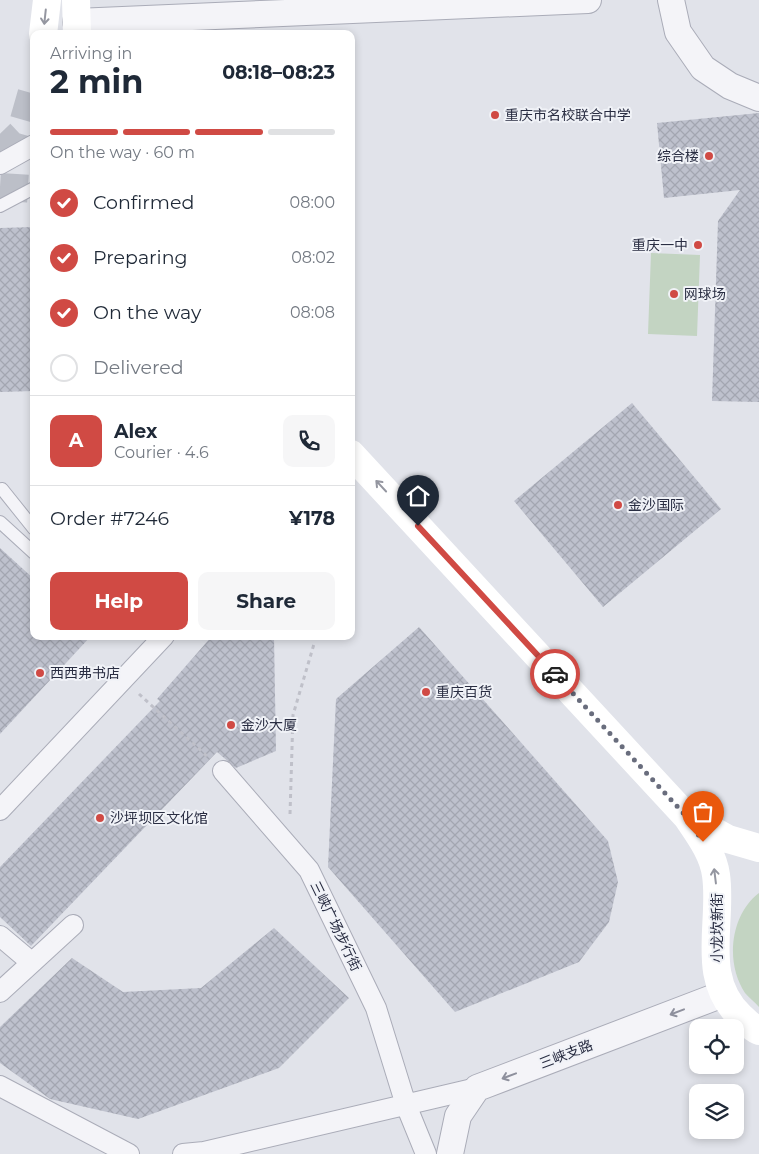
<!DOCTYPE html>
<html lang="en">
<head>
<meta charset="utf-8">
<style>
  body { margin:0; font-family:Montserrat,"Noto Sans SC",sans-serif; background:#f6f6f7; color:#1f2937; height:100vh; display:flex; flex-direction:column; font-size:19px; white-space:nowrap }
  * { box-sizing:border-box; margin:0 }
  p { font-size:16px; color:#747a83 }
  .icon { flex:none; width:28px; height:28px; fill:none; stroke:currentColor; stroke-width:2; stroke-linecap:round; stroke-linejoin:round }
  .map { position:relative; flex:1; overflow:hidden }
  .details { position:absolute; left:30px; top:30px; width:325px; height:610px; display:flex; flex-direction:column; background:#fff; border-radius:10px; box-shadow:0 2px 8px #0003 }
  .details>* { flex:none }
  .buttons { position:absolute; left:689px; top:1019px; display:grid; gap:10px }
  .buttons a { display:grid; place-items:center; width:55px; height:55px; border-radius:10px; background:#fff; box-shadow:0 2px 8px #0003; font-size:25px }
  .pin { position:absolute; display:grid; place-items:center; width:42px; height:42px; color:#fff; margin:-51px -21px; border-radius:50% 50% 50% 0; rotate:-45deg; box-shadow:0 0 5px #0007 }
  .pin .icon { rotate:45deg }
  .courier { position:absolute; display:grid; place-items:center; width:50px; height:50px; margin:-25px; border:4px solid #d04a44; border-radius:50%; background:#fff; color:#222; box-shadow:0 1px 6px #0007 }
  .headline em { font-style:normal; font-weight:700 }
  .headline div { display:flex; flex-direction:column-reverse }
  .headline { display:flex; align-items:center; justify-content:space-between; height:85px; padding:0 20px }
  h1 { font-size:32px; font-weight:700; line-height:38px }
  .bar { display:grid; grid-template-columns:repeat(4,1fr); gap:8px 5px; align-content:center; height:60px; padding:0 20px }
  .bar i { height:6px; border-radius:4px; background:#e0e1e3 }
  .bar .on { background:#d04a44 }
  .bar p { grid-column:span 4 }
  .line { display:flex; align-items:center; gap:12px; padding:0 20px; border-top:1px solid #e0e1e3 }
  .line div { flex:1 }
  .round { display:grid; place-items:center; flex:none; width:52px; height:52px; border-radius:10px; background:#f6f6f7 }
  ol { padding:0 20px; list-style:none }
  li { display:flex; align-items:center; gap:15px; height:55px }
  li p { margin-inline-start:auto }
  li .icon { padding:5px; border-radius:50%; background:#d04a44; color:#fff; stroke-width:4 }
  li:last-child { color:#747a83 }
  li i { width:28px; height:28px; border:2px solid #e0e1e3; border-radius:50% }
  .action { display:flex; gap:10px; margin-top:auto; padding:10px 20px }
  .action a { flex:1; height:58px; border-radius:10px; background:#d04a44; color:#fff; font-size:20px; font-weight:700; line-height:58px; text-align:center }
  .action a+a { background:#f6f6f7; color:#1f2937 }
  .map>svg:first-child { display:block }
  .grass { fill:#c3d4c2 }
  .building { fill:url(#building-cross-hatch) }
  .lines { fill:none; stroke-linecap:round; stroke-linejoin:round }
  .secondary-tunnel { stroke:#bcbfc8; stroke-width:28; stroke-dasharray:28 14; stroke-linecap:butt }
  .service-casing { stroke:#aaacb8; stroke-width:14 }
  .pedestrian-casing { stroke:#aaacb8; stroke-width:22 }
  .minor-casing { stroke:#aaacb8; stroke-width:28 }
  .path { stroke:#bfc0c9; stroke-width:3; stroke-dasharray:4 4; stroke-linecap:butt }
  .service { stroke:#f4f4f8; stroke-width:12 }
  .pedestrian { stroke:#f4f4f8; stroke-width:20 }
  .minor { stroke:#f4f4f8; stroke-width:26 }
  .secondary { stroke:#fff; stroke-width:28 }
  .oneway { stroke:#9496a0 }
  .oneway2 { stroke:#8e909d }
  .done { stroke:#696d7d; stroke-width:5; stroke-dasharray:0 9 }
  .route { stroke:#d04a44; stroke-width:6 }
  .poi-dot { fill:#d04a44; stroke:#f0f2f7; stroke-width:2 }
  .labels { text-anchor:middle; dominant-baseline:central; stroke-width:4; stroke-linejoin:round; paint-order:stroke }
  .poi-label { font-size:14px; fill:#292d42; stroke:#f0f2f7; text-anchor:start }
  .street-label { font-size:14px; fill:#292d42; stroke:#f0f2f7 }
</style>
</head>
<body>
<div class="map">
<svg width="759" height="1154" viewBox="0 0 759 1154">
  <defs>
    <pattern id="building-cross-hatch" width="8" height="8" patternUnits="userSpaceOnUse" patternTransform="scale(1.25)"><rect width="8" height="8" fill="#bec1cd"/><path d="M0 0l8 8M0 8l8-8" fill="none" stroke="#a3a6b1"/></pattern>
  </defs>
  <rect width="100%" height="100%" fill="#e1e3ea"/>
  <path class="grass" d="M651,253L700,255L697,336L648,334Z
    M759,893V1007C755,1002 749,998 745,993C725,963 730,915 759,893Z"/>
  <path class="building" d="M759,113V402L712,401L718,221L740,190L664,198L657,123Z
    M34,227V391L0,392V228Z
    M632,403L721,509L603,607L514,501Z
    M0,548L34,579V636H91L0,734Z
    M419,627L608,841L618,882L609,922L579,962L455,1012L328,867L336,699Z
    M212,636H274L276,751L236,768L217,752L31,946L0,917V867L160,701L157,699Z
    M274,928L349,998L279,1068L138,1119L50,1099L0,1063V1027L72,958L123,992L201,988Z"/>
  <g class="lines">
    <path class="secondary-tunnel" d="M0,153L20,134L34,85
      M0,187L34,189"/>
    <g class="service-casing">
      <path id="service" d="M0,206L34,188
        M2,489L34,529
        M0,522L34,553"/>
    </g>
    <g class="pedestrian-casing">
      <path id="pedestrian" d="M0,164L34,145
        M223,771L309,870L376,1008L406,1105L426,1154
        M0,810L164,636
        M0,936L31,962
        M0,992L73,925
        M0,1086L129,1154
        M183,1154L204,1152L477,1088"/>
    </g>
    <g class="minor-casing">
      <path id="minor" d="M671,0L678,32L703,68L730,86L759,98
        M76,22L588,0
        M450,1154L458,1116L477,1088L723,994"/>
    </g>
    <path class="path" d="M139,694L208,757
      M290,814L293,715L314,644"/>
    <use href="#service" class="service"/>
    <use href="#pedestrian" class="pedestrian"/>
    <use href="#minor" class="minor"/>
    <path class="secondary" d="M76,0L77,34
      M43,34L47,0
      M351,454L687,817C699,835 713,853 716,875C723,923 699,978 741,1017C747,1022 752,1028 759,1031
      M690,818L728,839L759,848"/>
  </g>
  <defs><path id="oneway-shaft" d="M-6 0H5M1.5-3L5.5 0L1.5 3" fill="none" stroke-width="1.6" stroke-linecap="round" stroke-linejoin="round" transform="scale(1.25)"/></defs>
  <g class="oneway">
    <use href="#oneway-shaft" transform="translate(45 17) rotate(96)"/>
    <use href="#oneway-shaft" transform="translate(381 486) rotate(-133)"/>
    <use href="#oneway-shaft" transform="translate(715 876) rotate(-97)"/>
  </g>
  <g class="oneway2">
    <use href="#oneway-shaft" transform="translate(677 1012) rotate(159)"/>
    <use href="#oneway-shaft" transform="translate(509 1076) rotate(159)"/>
  </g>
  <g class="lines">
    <path class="done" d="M555,674L687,817L703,842"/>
    <path class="route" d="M418,526L555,674"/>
  </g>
  <g class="poi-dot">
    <circle cx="495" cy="115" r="5"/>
    <circle cx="709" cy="156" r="5"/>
    <circle cx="698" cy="245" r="5"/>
    <circle cx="674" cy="294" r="5"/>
    <circle cx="618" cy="505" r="5"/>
    <circle cx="40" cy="673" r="5"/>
    <circle cx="426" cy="692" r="5"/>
    <circle cx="231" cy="725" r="5"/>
    <circle cx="100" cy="818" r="5"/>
  </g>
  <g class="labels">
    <g class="poi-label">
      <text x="505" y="115">重庆市名校联合中学</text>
      <text x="699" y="156" text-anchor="end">综合楼</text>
      <text x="688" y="245" text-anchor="end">重庆一中</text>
      <text x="684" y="294">网球场</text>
      <text x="628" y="505">金沙国际</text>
      <text x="50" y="673">西西弗书店</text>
      <text x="436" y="692">重庆百货</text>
      <text x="241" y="725">金沙大厦</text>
      <text x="110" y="818">沙坪坝区文化馆</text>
    </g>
    <g class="street-label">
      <text transform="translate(336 926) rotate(64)">三峡广场步行街</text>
      <text transform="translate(717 928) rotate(-90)">小龙坎新街</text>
      <text transform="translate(566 1054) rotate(-21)">三峡支路</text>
    </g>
  </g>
</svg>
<div class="buttons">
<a><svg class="icon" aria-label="locate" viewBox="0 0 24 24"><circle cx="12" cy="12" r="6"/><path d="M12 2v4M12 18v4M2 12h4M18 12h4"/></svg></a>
<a><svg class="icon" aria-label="layers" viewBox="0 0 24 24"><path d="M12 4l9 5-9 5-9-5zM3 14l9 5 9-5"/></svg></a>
</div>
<div class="pin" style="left:703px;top:842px;background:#ea580c"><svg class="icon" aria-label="bag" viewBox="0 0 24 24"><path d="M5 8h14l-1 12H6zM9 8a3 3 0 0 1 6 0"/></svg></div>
<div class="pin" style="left:418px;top:526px;background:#1f2937"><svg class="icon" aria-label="home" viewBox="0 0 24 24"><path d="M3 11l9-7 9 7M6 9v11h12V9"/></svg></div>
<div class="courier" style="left:555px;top:674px"><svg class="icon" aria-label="car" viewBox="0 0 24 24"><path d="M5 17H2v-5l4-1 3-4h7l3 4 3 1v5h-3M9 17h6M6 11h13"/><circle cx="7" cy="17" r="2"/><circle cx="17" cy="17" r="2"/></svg></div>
<section class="details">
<div class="headline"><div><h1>2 min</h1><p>Arriving in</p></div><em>08:18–08:23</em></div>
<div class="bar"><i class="on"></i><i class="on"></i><i class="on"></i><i></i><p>On the way · 60 m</p></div>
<ol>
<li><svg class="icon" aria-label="check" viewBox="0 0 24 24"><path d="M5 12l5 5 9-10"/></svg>Confirmed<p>08:00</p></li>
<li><svg class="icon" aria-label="check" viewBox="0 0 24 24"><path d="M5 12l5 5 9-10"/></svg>Preparing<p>08:02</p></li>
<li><svg class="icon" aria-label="check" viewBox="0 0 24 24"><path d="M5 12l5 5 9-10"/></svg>On the way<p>08:08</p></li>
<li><i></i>Delivered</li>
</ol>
<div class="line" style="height:90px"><b class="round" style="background:#d04a44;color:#fff">A</b><div><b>Alex</b><p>Courier · 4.6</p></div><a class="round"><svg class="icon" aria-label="phone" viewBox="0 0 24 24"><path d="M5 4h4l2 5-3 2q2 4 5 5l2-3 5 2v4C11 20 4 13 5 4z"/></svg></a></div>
<div class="line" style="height:65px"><div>Order #7246</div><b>¥178</b></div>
<div class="action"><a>Help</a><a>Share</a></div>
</section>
</div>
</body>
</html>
